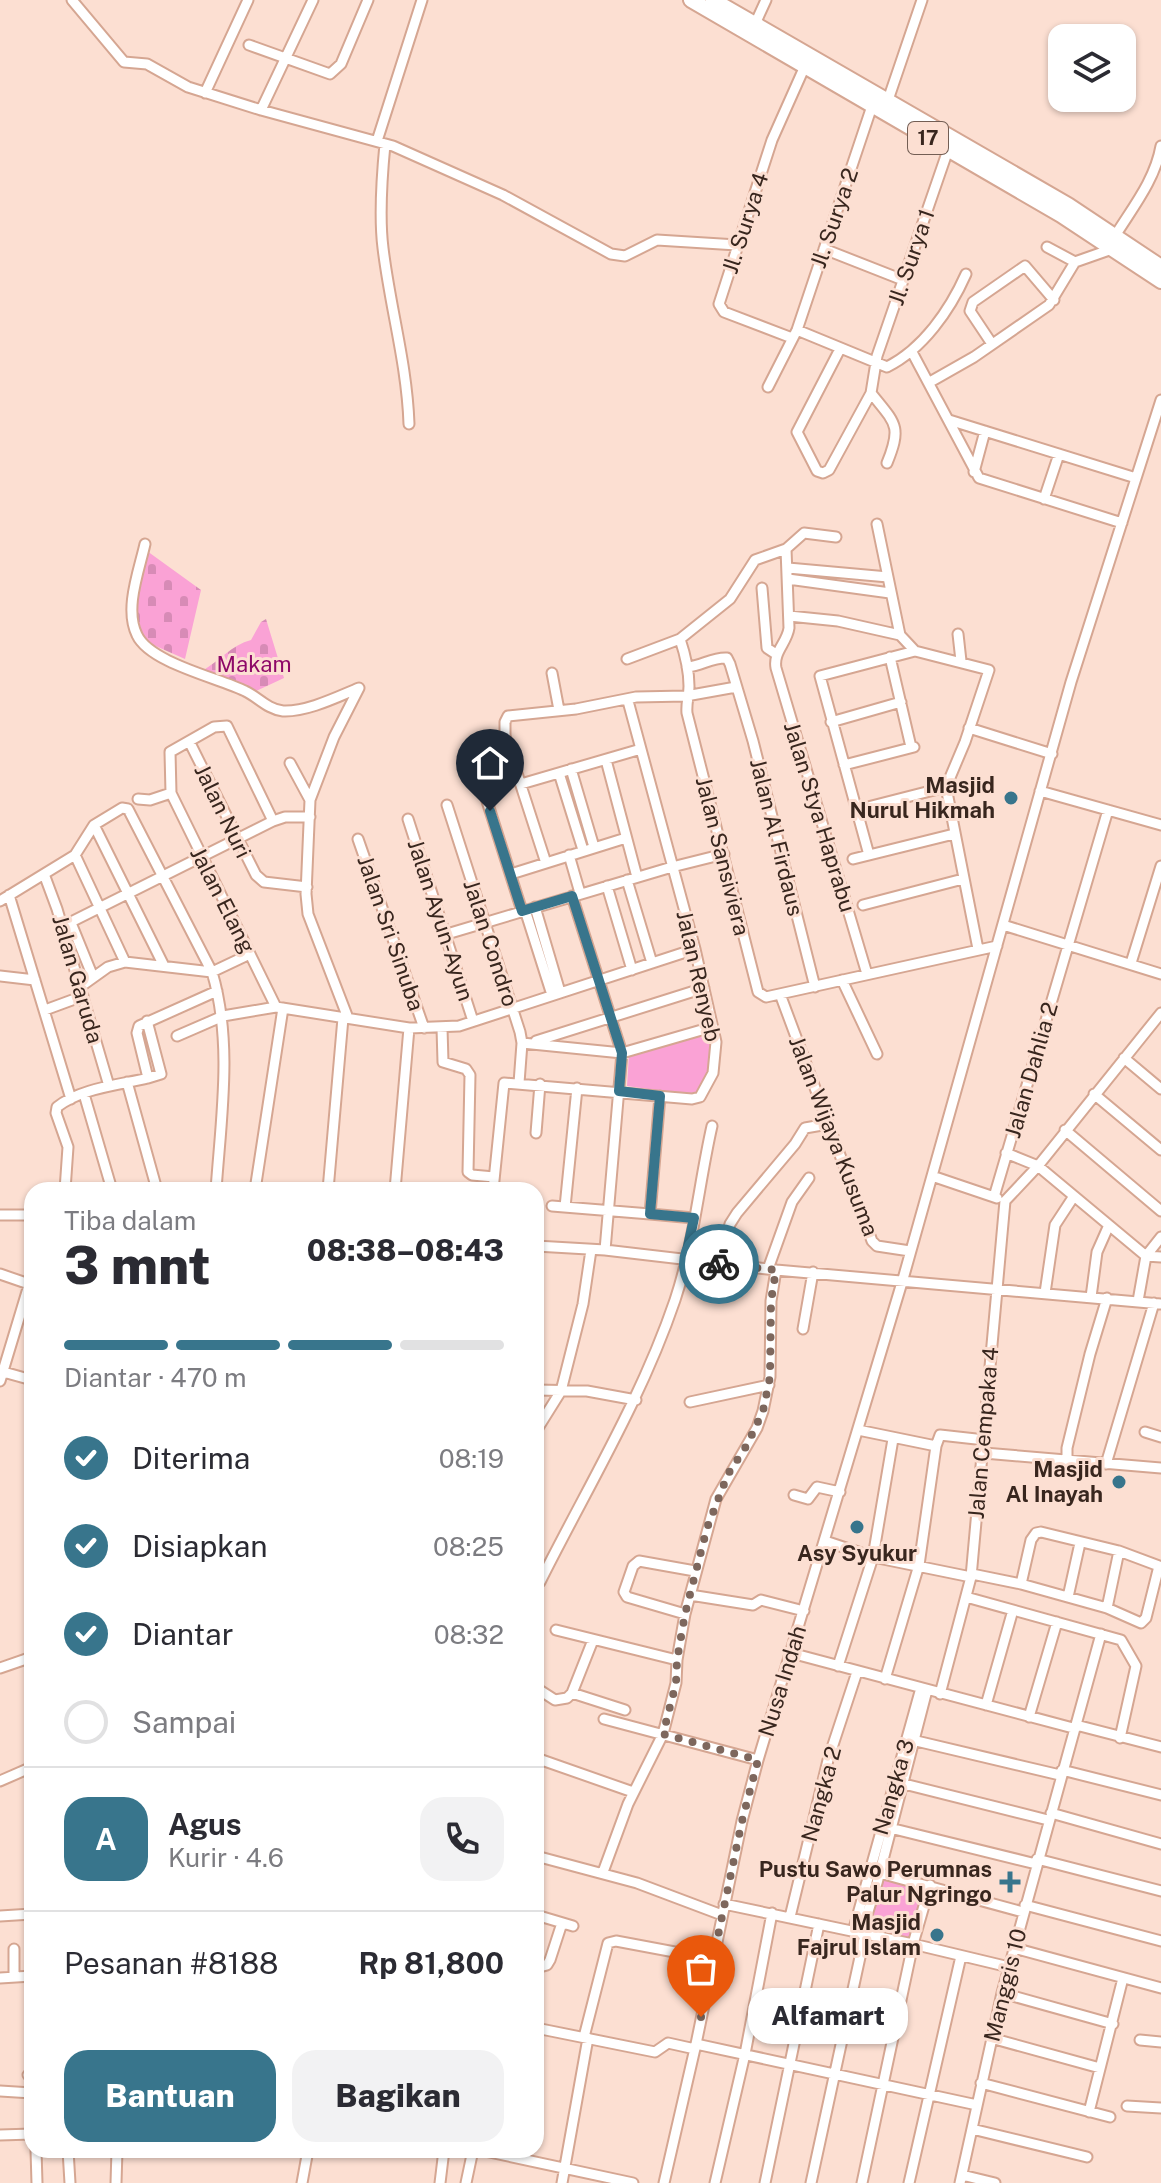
<!DOCTYPE html>
<html lang="id">
<head>
<meta charset="utf-8">
<style>
  body { margin:0; font-family:"Public Sans",sans-serif; background:#f2f2f3; color:#2b2b33; height:100vh; display:flex; flex-direction:column; font-size:30px; white-space:nowrap }
  * { box-sizing:border-box; margin:0 }
  p { font-size:26px; color:#7c7c81 }
  .icon { flex:none; width:44px; height:44px; fill:none; stroke:currentColor; stroke-width:2; stroke-linecap:round; stroke-linejoin:round }
  .map { position:relative; flex:1; overflow:hidden }
  .panel { position:absolute; left:24px; top:1182px; width:520px; height:976px; display:flex; flex-direction:column; background:#fff; border-radius:24px; box-shadow:0 2px 6px #0004 }
  .panel>* { flex:none }
  .buttons { position:absolute; left:1048px; top:24px; display:grid; gap:16px }
  .buttons a { display:grid; place-items:center; width:88px; height:88px; border-radius:16px; background:#fff; box-shadow:0 2px 6px #0004; font-size:40px }
  .pin { position:absolute; display:grid; place-items:center; width:68px; height:68px; color:#fff; margin:-82px -34px; border-radius:50% 50% 50% 0; rotate:-45deg; box-shadow:0 0 8px #0007 }
  .pin .icon { rotate:45deg }
  .courier { position:absolute; display:grid; place-items:center; width:80px; height:80px; margin:-40px; border:6px solid #38758c; border-radius:50%; background:#fff; color:#222; box-shadow:0 2px 10px #0007 }
  .bubble { position:absolute; height:56px; border-radius:24px; background:#fff; box-shadow:0 2px 6px #0004; font-size:26px; font-weight:800; line-height:56px; text-align:center }
  .headline em { font-style:normal; font-weight:800 }
  .headline div { display:flex; flex-direction:column-reverse }
  .headline { display:flex; align-items:center; justify-content:space-between; height:136px; padding:0 40px }
  h1 { font-size:52px; font-weight:800; line-height:60px }
  .bar { display:grid; grid-template-columns:repeat(4,1fr); gap:12px 8px; align-content:center; height:96px; padding:0 40px }
  .bar i { height:10px; border-radius:6px; background:#e1e1e2 }
  .bar .on { background:#38758c }
  .bar p { grid-column:span 4 }
  .line { display:flex; align-items:center; gap:20px; padding:0 40px; border-top:2px solid #e1e1e2 }
  .line div { flex:1 }
  .round { display:grid; place-items:center; flex:none; width:84px; height:84px; border-radius:24px; background:#f2f2f3 }
  ol { padding:0 40px; list-style:none }
  li { display:flex; align-items:center; gap:24px; height:88px }
  li p { margin-inline-start:auto }
  li .icon { padding:8px; border-radius:50%; background:#38758c; color:#fff; stroke-width:4 }
  li:last-child { color:#7c7c81 }
  li i { width:44px; height:44px; border:4px solid #e1e1e2; border-radius:50% }
  .button { display:flex; gap:16px; margin-top:auto; padding:16px 40px }
  .button a { flex:1; height:92px; border-radius:24px; background:#38758c; color:#fff; font-size:32px; font-weight:800; line-height:92px; text-align:center }
  .button a+a { background:#f2f2f3; color:#2b2b33 }
  .map>svg:first-child { display:block }
  .cemetery { fill:url(#cemetery-stones) }
  .pitch { fill:#faa2d5 }
  .lines { fill:none; stroke-linecap:round; stroke-linejoin:round }
  .minor-casing { stroke:#d5a692; stroke-width:13 }
  .highway-casing { stroke:#d5a692; stroke-width:18 }
  .minor { stroke:#fff; stroke-width:9 }
  .highway { stroke:#fff; stroke-width:14 }
  .done { stroke:#7d675d; stroke-width:8; stroke-dasharray:0 14.4 }
  .route { stroke:#38758c; stroke-width:10 }
  .poi-dot { fill:#38758c; stroke:#fcdfd2; stroke-width:3 }
  .labels { text-anchor:middle; dominant-baseline:central; stroke-width:6; stroke-linejoin:round; paint-order:stroke }
  .shield { fill:#fcdfd2; stroke:#735e54; stroke-width:2 }
  .shield-label { font-size:20px; font-weight:bold; fill:#38261e }
  .street-label { font-size:22px; fill:#38261e; stroke:#fcdfd2 }
  .park-label { font-size:22px; fill:#8e0868; stroke:#fcdfd2 }
  .poi-label { font-size:22px; font-weight:bold; fill:#38261e; stroke:#fcdfd2; text-anchor:end }
</style>
</head>
<body>
<div class="map">
<svg width="1161" height="2183" viewBox="0 0 1161 2183">
  <defs>
    <pattern id="cemetery-stones" width="16" height="16" patternUnits="userSpaceOnUse" patternTransform="scale(2)"><rect width="16" height="16" fill="#faa2d5"/><path d="M2 7V4a2 2 0 0 1 4 0v3zM10 15v-3a2 2 0 0 1 4 0v3z" fill="#d78bb6"/></pattern>
  </defs>
  <rect width="100%" height="100%" fill="#fcdfd2"/>
  <path class="cemetery" d="M147,551L201,590L185,659L142,640C130,612 138,580 147,551Z
    M266,619L284,678L254,692L202,671C219,661 232,645 251,640L261,622Z"/>
  <path class="pitch" d="M709,1034C713,1057 710,1075 698,1096L627,1086L629,1054Z
    M881,1879L923,1889L908,1940L868,1930Z"/>
  <g class="lines">
    <g class="minor-casing">
      <path id="minor" d="M72,0L124,62L147,64L188,87L261,110L393,146L503,195L611,254L625,256L657,240L737,245
        M755,24L766,0
        M249,45L330,74L341,64L368,0
        M205,93L248,0
        M888,100L922,0
        M261,110L313,0
        M377,141L422,0
        M385,144C382,175 379,216 383,248C390,307 407,364 409,424
        M1115,236C1133,207 1155,180 1161,146
        M1047,247L1075,262
        M824,249L903,280
        M797,330L887,367C923,349 950,310 966,274
        M792,338L724,312L719,304L772,140L805,66
        M992,344L970,311L973,302L1025,266L1054,300
        M840,349L797,432L817,471L823,473L829,470L871,393L877,356L948,150
        M912,352L979,478L1122,523
        M930,382L974,357L1049,305L1075,262L1112,249
        M768,387L797,330L872,106
        M871,393C896,424 902,426 887,463
        M949,420L1136,478
        M974,472L985,431
        M1044,499L1059,454
        M877,524L900,635L915,651L989,670L965,742L946,787L978,949
        M836,537L804,533L786,549L755,560L730,599L680,639C685,654 689,670 689,686C689,696 686,703 687,713L758,992L766,997L997,946
        M145,544C139,571 124,609 137,635C150,663 219,678 245,691C258,697 267,709 283,711C307,712 337,697 359,688L334,737L310,800L306,894L308,914L348,1018
        M786,549L789,628C787,643 773,652 776,668L867,974
        M788,568L888,577
        M788,579L890,593
        M762,588L767,648L776,654
        M789,616L838,621L900,635
        M958,634L961,661
        M890,657L911,747
        M627,659L680,639
        M687,667C702,666 712,657 727,658L730,664L753,741L815,987
        M552,673L559,710
        M831,722L901,702
        M969,728L1052,754
        M189,741L256,875L264,882L307,887
        M472,754L522,911
        M606,760L637,877
        M290,763L310,800
        M844,765L914,747
        M571,769L594,847
        M559,773L583,850
        M521,784L641,749
        M1040,791L1161,825
        M138,799L150,800L171,793
        M447,805L520,1032L522,1043L519,1083
        M856,810L946,787
        M408,819L473,1021
        M273,821L227,726L214,727L170,752L171,793L276,1007
        M94,825L164,966
        M358,839L424,1028
        M75,855L125,962
        M569,855L580,893
        M869,855L820,676L915,651
        M853,859L954,834
        M546,863L505,736V722L508,716L576,709L636,697L686,696L736,687
        M44,874L57,909L109,1086
        M511,874L626,838
        M627,880L652,963
        M607,886L632,970
        M9,895L71,1099
        M572,896L622,1053L605,1250
        M0,901L75,855L94,825L122,808L128,809L212,972C233,1042 221,1118 216,1190
        M863,905L963,879
        M535,907L560,992
        M525,910L552,995
        M71,923L93,977
        M1003,925L1161,974
        M63,926L273,821L285,817H310
        M447,934L672,867L724,854
        M1131,963L1161,866
        M0,976L35,980
        M842,980L877,1054
        M80,987L108,967L125,962L212,972L250,954
        M780,994L872,1241L877,1246L910,1251
        M45,1010L83,996
        M147,1021L161,1074L148,1078
        M442,1028L443,1062L466,1069L470,1075L468,1172L472,1175L494,1177
        M177,1036L223,1016L276,1007L409,1028L459,1026L695,949
        M536,1041L704,988
        M522,1043L622,1053L712,1027
        M1124,1058L1161,1089
        M127,1082L157,1190
        M84,1094L112,1190
        M1094,1094L1161,1150
        M1065,1130L1161,1211
        M536,1133L540,1084
        M1006,1153L1038,1166L1146,1256L1161,1257
        M932,1176L997,1198
        M65,1190L68,1147L56,1113L57,1107C81,1088 119,1085 148,1078L137,1033L139,1026L217,991
        M255,1190L283,1008
        M328,1190L343,1018
        M395,1190L409,1028
        M493,1190L504,1083L692,1099L700,1097L713,1073L716,1042L695,949L628,701
        M994,1197L1108,810
        M1005,1201L1038,1166L1161,1013
        M552,1206L650,1214L660,1096
        M565,1207L577,1088
        M650,1214L694,1218
        M0,1215H32
        M536,1246L605,1250L776,1270L1161,1304
        M718,1264L730,1224L737,1213L795,1144L805,1128L828,1124
        M768,1269L792,1202L809,1178
        M0,1274L29,1284
        M1045,1293L1055,1225L1074,1196
        M1091,1297L1097,1252L1109,1225
        M1138,1301L1146,1256L1161,1237
        M803,1329L813,1272
        M0,1371L32,1380
        M0,1381L32,1275
        M536,1390L587,1391L636,1400
        M690,1402L769,1385
        M858,1430L936,1446L940,1435L985,1440
        M536,1431L561,1391L583,1304L591,1250
        M1145,1432L1161,1437
        M984,1453L1161,1468
        M1067,1460V1448L1090,1354L1107,1298
        M1106,1464L1154,1303
        M794,1495L808,1499L817,1487L840,1492
        M825,1541L873,1557L971,1577
        M972,1574L1021,1584L1107,1608L1141,1623L1146,1618L1159,1566L1119,1551L1041,1532L1036,1533L1031,1540L1021,1584
        M540,1582C587,1488 641,1400 675,1300C694,1243 699,1183 712,1126
        M690,1595L753,1605L761,1600L804,1611
        M966,1597L1121,1640L1136,1666L1120,1738
        M1068,1597L1080,1543
        M1107,1608L1119,1551
        M685,1614L627,1597L624,1592L633,1566L639,1561L695,1571
        M556,1630L677,1660
        M791,1653L1073,1728
        M838,1666L873,1557L893,1439
        M0,1668L32,1657
        M885,1679L919,1565L936,1446
        M541,1691L555,1700L567,1698L572,1693L593,1640
        M572,1693L625,1710
        M940,1694L971,1577L1005,1201
        M986,1705L1013,1610
        M1029,1717L1057,1622
        M604,1719L758,1760
        M1076,1725L1161,1747
        M908,1739L1060,1775
        M536,1758L633,1792
        M1062,1770L1161,1795
        M0,1781L32,1767
        M896,1782L1048,1820
        M1051,1813L1161,1844
        M890,1828L1036,1864
        M536,1856L637,1883L722,1915
        M1037,1859L1161,1891
        M603,1872L628,1804L663,1734L676,1683L677,1660L685,1614L716,1499L757,1428L763,1411L770,1377L771,1301L776,1270
        M876,1872L1023,1912
        M724,1904L913,1944L1009,1967
        M1025,1905L1161,1941
        M536,1915L573,1926
        M0,1916L32,1914
        M790,1917L828,1760L857,1672
        M853,1932L921,1688
        M861,1934L877,1883L927,1690
        M1014,1948L1161,1988
        M536,1968L547,1965L550,1960L562,1923
        M14,1977V1949
        M0,1978L32,1976
        M1002,1993L1113,2024
        M536,2028L655,2052L668,2043L695,2049
        M584,2037L608,1943L616,1941L712,1959
        M991,2038L1100,2068
        M1140,2040L1161,2042
        M696,2044L977,2105
        M28,2075H32
        M981,2083L1110,2117
        M0,2091L32,2093
        M1127,2106L1161,2108
        M1089,2112L1123,1978
        M972,2129L1087,2157
        M0,2135L32,2134
        M36,2150L37,2183
        M68,2150L70,2183
        M480,2150L633,2183
        M962,2175L995,2183
        M116,2183L117,2150
        M302,2183L308,2150
        M440,2183L444,2150
        M466,2183L473,2150
        M562,2183L588,2038
        M664,2183L696,2044L742,1821L758,1760L903,1279L1071,682L1161,400
        M715,2183L745,2054L772,1913
        M765,2183L819,1924
        M811,2183L865,1934
        M862,2183L913,1944L930,1885
        M909,2183L961,1956
        M960,2183L1002,1993L1101,1634"/>
    </g>
    <g class="highway-casing">
      <path id="highway" d="M691,0L1061,215L1161,281
        M713,0L1068,205L1161,267"/>
    </g>
    <use href="#minor" class="minor"/>
    <use href="#highway" class="highway"/>
  </g>
  <g class="lines">
    <path class="done" d="M701,2017L742,1821L758,1760L663,1734L676,1683L677,1660L685,1614L707,1528L728,1474L747,1445L763,1411L770,1377L771,1301L776,1270L719,1264"/>
    <path class="route" d="M490,811L522,911L572,896L622,1053L619,1091L660,1096L650,1214L694,1218L685,1260L719,1264"/>
  </g>
  <g class="poi-dot">
    <circle cx="1011" cy="798" r="8"/>
    <circle cx="1119" cy="1482" r="8"/>
    <circle cx="857" cy="1527" r="8"/>
    <path d="M1006 1870h8v8h8v8h-8v8h-8v-8h-8v-8h8z"/>
    <circle cx="937" cy="1935" r="8"/>
  </g>
  <g class="labels">
    <rect class="shield" x="908" y="122" width="40" height="32" rx="6"/>
    <g class="shield-label">
      <text x="928" y="138">17</text>
    </g>
    <g class="street-label">
      <text transform="translate(834 218) rotate(-71)">Jl. Surya 2</text>
      <text transform="translate(745 223) rotate(-72)">Jl. Surya 4</text>
      <text transform="translate(911 257) rotate(-71)">Jl. Surya 1</text>
      <text transform="translate(223 811) rotate(64)">Jalan Nuri</text>
      <text transform="translate(820 817) rotate(73)">Jalan Stya Haprabu</text>
      <text transform="translate(777 837) rotate(76)">Jalan Al Firdaus</text>
      <text transform="translate(723 856) rotate(76)">Jalan Sansiviera</text>
      <text transform="translate(223 900) rotate(63)">Jalan Elang</text>
      <text transform="translate(441 920) rotate(72)">Jalan Ayun-Ayun</text>
      <text transform="translate(391 933) rotate(71)">Jalan Sri Sinuba</text>
      <text transform="translate(491 943) rotate(72)">Jalan Condro</text>
      <text transform="translate(699 976) rotate(77)">Jalan Renyeb</text>
      <text transform="translate(78 979) rotate(74)">Jalan Garuda</text>
      <text transform="translate(1031 1070) rotate(-74)">Jalan Dahlia 2</text>
      <text transform="translate(834 1136) rotate(69)">Jalan Wijaya Kusuma</text>
      <text transform="translate(983 1433) rotate(-85)">Jalan Cempaka 4</text>
      <text transform="translate(782 1681) rotate(-73)">Nusa Indah</text>
      <text transform="translate(893 1787) rotate(-74)">Nangka 3</text>
      <text transform="translate(821 1794) rotate(-75)">Nangka 2</text>
      <text transform="translate(1005 1985) rotate(-76)">Manggis 10</text>
    </g>
    <g class="park-label">
      <text x="254" y="664">Makam</text>
    </g>
    <g class="poi-label">
      <text x="995" y="785">Masjid<tspan x="995" dy="25">Nurul Hikmah</tspan></text>
      <text x="1103" y="1469">Masjid<tspan x="1103" dy="25">Al Inayah</tspan></text>
      <text x="857" y="1553" text-anchor="middle">Asy Syukur</text>
      <text x="992" y="1869">Pustu Sawo Perumnas<tspan x="992" dy="25">Palur Ngringo</tspan></text>
      <text x="921" y="1922">Masjid<tspan x="921" dy="25">Fajrul Islam</tspan></text>
    </g>
  </g>
</svg>
<div class="buttons">
<a><svg class="icon" aria-label="layers" viewBox="0 0 24 24"><path d="M12 4l9 5-9 5-9-5zM3 14l9 5 9-5"/></svg></a>
</div>
<div class="pin" style="left:701px;top:2017px;background:#ea580c"><svg class="icon" aria-label="bag" viewBox="0 0 24 24"><path d="M5 8h14l-1 12H6zM9 8a3 3 0 0 1 6 0"/></svg></div>
<div class="pin" style="left:490px;top:811px;background:#1f2937"><svg class="icon" aria-label="home" viewBox="0 0 24 24"><path d="M3 11l9-7 9 7M6 9v11h12V9"/></svg></div>
<div class="courier" style="left:719px;top:1264px"><svg class="icon" aria-label="bike" viewBox="0 0 24 24"><circle cx="6" cy="16" r="4"/><circle cx="18" cy="16" r="4"/><path d="M6 16l4-8h5l3 8M10 8l3 8H6M13 5h3"/></svg></div>
<div class="bubble" style="left:748px;top:1988px;width:160px">Alfamart</div>
<section class="panel">
<div class="headline"><div><h1>3 mnt</h1><p>Tiba dalam</p></div><em>08:38–08:43</em></div>
<div class="bar"><i class="on"></i><i class="on"></i><i class="on"></i><i></i><p>Diantar · 470 m</p></div>
<ol>
<li><svg class="icon" aria-label="check" viewBox="0 0 24 24"><path d="M5 12l5 5 9-10"/></svg>Diterima<p>08:19</p></li>
<li><svg class="icon" aria-label="check" viewBox="0 0 24 24"><path d="M5 12l5 5 9-10"/></svg>Disiapkan<p>08:25</p></li>
<li><svg class="icon" aria-label="check" viewBox="0 0 24 24"><path d="M5 12l5 5 9-10"/></svg>Diantar<p>08:32</p></li>
<li><i></i>Sampai</li>
</ol>
<div class="line" style="height:144px"><b class="round" style="background:#38758c;color:#fff">A</b><div><b>Agus</b><p>Kurir · 4.6</p></div><a class="round"><svg class="icon" aria-label="phone" viewBox="0 0 24 24"><path d="M5 4h4l2 5-3 2q2 4 5 5l2-3 5 2v4C11 20 4 13 5 4z"/></svg></a></div>
<div class="line" style="height:104px"><div>Pesanan #8188</div><b>Rp 81,800</b></div>
<div class="button"><a>Bantuan</a><a>Bagikan</a></div>
</section>
</div>
</body>
</html>
